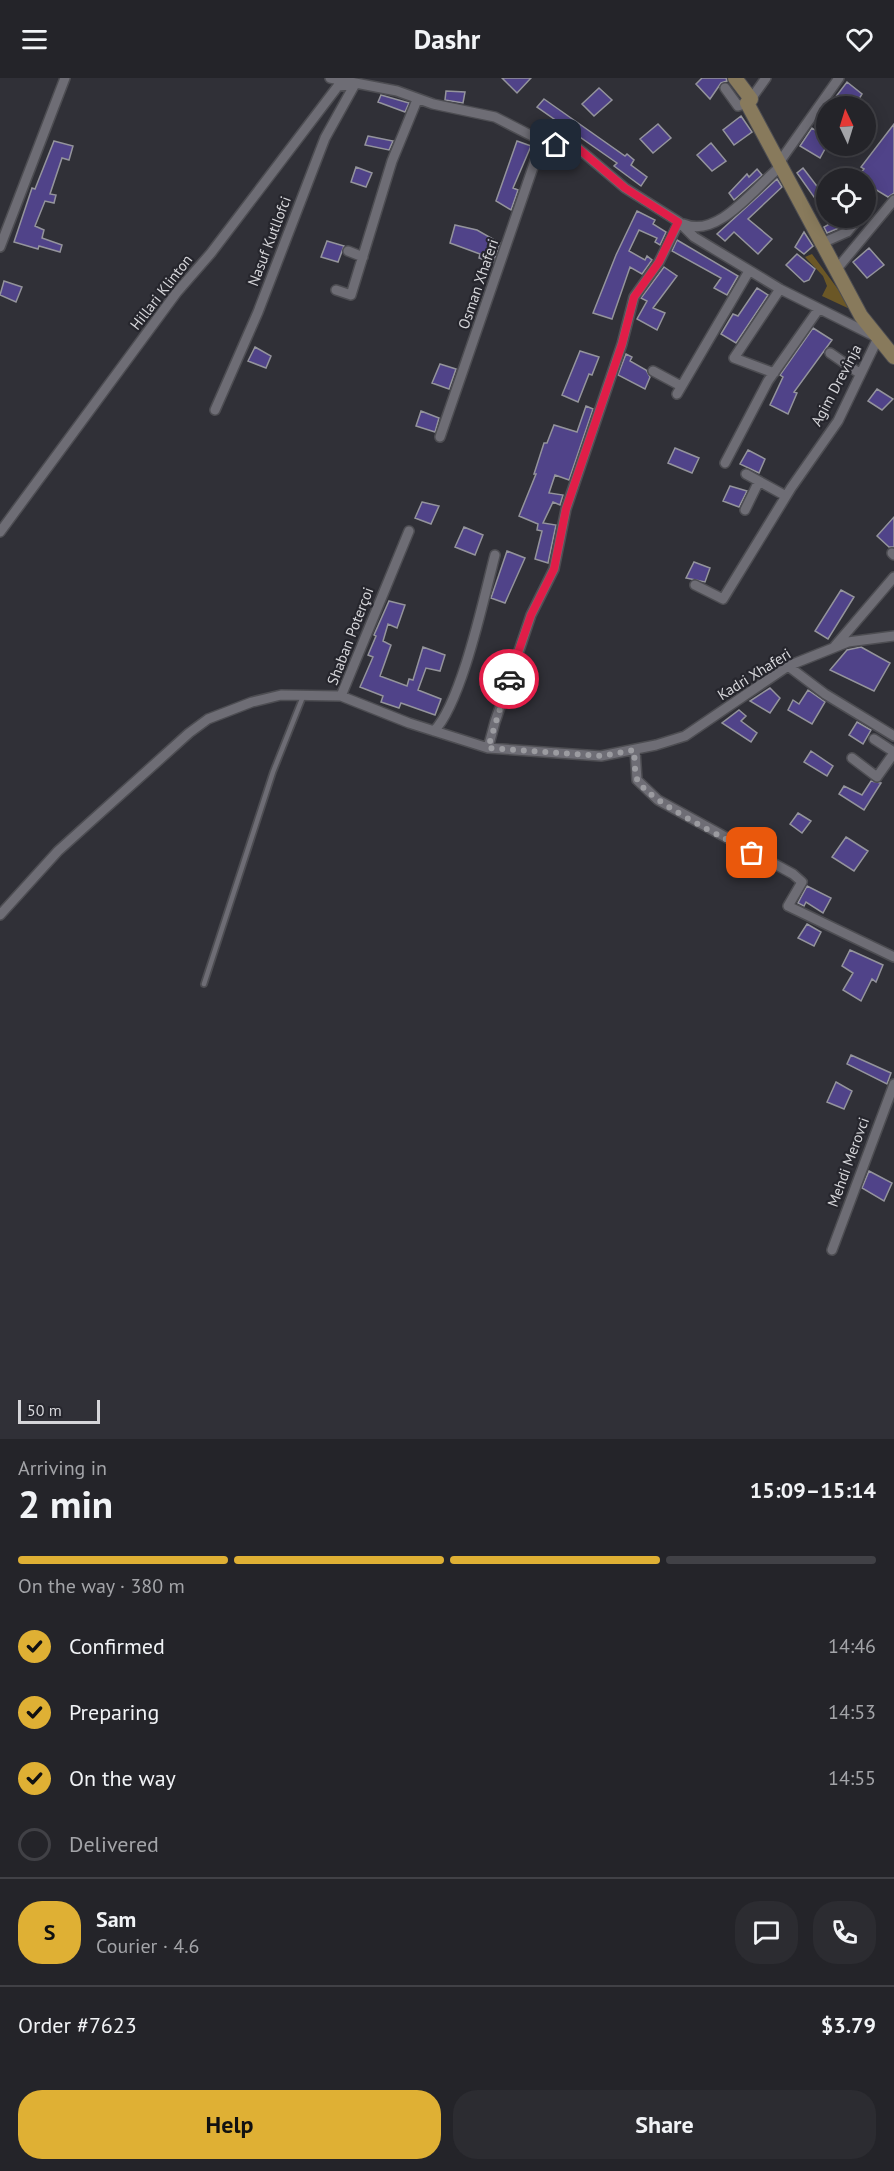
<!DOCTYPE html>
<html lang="en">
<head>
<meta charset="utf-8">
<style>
  body { margin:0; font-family:"PT Sans",sans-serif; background:#2c2c31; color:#f1f3f6; height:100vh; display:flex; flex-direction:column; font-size:22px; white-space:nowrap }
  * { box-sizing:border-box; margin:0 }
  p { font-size:20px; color:#a3a4a8 }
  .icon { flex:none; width:33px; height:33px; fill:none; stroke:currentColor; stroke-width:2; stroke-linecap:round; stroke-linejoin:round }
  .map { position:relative; height:1361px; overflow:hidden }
  .side { display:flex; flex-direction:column; background:#242429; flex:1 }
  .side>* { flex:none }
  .needle { width:39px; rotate:356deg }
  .buttons { position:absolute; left:816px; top:18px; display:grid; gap:12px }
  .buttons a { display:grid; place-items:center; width:60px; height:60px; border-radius:50%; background:#242429; box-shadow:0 3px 15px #0003,0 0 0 2px #414146; font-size:30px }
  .scale { position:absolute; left:18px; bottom:15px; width:82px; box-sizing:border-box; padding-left:6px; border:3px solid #d5d5d9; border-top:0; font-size:16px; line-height:21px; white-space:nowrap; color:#d5d5d9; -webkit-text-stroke:4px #26262d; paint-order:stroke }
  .pin { position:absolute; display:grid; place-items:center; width:51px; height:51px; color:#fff; margin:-26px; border-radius:12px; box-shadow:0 3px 9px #0006 }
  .courier { position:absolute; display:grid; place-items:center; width:60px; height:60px; margin:-30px; border:4px solid #e11d48; border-radius:50%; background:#fff; color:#222; box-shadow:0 2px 8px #0007 }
  .head em { font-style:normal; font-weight:700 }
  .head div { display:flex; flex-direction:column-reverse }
  .head { display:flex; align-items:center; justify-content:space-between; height:102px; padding:0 18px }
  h1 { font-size:39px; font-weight:700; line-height:45px }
  .bar { display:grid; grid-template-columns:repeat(4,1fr); gap:9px 6px; align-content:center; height:72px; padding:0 18px }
  .bar i { height:8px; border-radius:4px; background:#414146 }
  .bar .active { background:#dfb034 }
  .bar p { grid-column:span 4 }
  .line { display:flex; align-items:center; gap:15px; padding:0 18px; border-top:2px solid #414146 }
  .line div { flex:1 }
  .round { display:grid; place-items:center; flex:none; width:63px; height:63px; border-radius:24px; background:#2c2c31 }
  ol { padding:0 18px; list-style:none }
  li { display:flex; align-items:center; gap:18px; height:66px }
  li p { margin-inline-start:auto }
  li .icon { padding:6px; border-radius:50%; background:#dfb034; color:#111; stroke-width:4 }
  li:last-child { color:#a3a4a8 }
  li i { width:33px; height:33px; border:3px solid #414146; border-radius:50% }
  .action { display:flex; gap:12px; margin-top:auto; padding:12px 18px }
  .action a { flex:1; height:69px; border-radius:24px; background:#dfb034; color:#111; font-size:24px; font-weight:700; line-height:69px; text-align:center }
  .action a+a { background:#2c2c31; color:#f1f3f6 }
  header { display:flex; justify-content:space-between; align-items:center; height:78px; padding:0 18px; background:#242429; font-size:27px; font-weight:700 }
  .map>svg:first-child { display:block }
  .green { fill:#6b5726 }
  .building { fill:#504389; stroke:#94949c; stroke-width:1.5 }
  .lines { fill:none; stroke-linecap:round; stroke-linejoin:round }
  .lane-casing { stroke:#4d4d52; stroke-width:8 }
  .street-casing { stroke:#4d4d52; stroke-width:12 }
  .secondary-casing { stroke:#4d4d52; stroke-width:16 }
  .lane { stroke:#6e6d75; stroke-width:4.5 }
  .street { stroke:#6e6d75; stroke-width:9 }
  .secondary { stroke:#887a5c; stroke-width:14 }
  .done { stroke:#9b9ba0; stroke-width:6; stroke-dasharray:0 10.8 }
  .route { stroke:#e11d48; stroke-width:8 }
  .labels { text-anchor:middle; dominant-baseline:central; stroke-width:4.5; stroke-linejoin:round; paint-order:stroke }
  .street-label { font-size:15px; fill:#d5d5d9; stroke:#26262d }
</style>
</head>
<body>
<header><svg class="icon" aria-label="menu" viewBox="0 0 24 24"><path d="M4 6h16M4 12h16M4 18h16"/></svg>Dashr<svg class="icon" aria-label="heart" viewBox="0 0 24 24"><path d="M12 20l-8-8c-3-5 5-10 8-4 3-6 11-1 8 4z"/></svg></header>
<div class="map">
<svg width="894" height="1361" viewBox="0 0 894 1361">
  <rect width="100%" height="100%" fill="#303037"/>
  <path class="green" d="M812,176L854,233L822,218L827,208L823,198L805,179Z"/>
  <path class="building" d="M502,0H531L517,15Z
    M702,0H726L727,3L721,5L710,21L696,6Z
    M847,4L862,16L855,28H835L831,25Z
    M599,10L612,22L594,38L582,26Z
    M446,13L465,14L463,25L445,22Z
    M381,17L409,25L405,34L378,24Z
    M544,21L625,78L627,76L634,82L631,87L647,99L641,108L614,88L617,85L537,29Z
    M741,38L752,54L734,67L723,52Z
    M658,46L671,60L653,75L640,61Z
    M894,46V115L888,119L875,111L866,116V100H856L864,91L861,89Z
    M812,50L826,60V69L820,80L800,68Z
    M368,58L393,63L389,72L365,67Z
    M54,63L73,68L69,82L62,80L50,116L56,117L54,125L45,123L35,148L44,152L42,160L62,167L60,174L39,168L38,171L14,164L32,110L35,111Z
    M517,63L531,68L513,110L518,112L511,132L496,123Z
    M711,65L726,83L712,93L697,77Z
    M356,89L372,95L366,109L351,104Z
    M803,90L826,120V136L797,95Z
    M757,91L762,97L734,122L729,115L747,96L749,99Z
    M777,101L782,109L748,141L772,161L758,176L734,154L725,163L717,156Z
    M637,133L655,142L653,146L666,154L660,167L655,164L657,160L639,152L629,173L645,182L647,178L652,182L642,196L630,189L612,241L593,235L616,177Z
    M830,140H851L839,150L827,155L824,149L833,144Z
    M455,147L477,152L500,165L493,185L479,180L480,176L450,165Z
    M804,154L813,168L804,176L795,169Z
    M677,162L738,198L727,217L714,210L721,200L672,173Z
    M327,163L344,168L338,184L321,179Z
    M869,170L884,187L867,200L853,184Z
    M797,176L815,191L809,202L804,204L786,187Z
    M664,189L677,198L653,230L665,235L657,252L637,241L647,223L641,220Z
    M4,203L22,209L16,224L0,217Z
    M757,210L768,217L736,265L721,256L733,236L738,238Z
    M813,250L832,262L794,314L797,315L788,336L770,327L783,299L780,297Z
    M255,269L271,278L266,290L248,283Z
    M580,273L599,279L592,297L589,296L578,324L562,317Z
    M626,276L632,279L630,283L646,292L650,299L645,311L618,297Z
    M440,286L456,291L449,311L432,305Z
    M877,311L893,321L882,332L868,323Z
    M586,328L593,331L569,402L555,397L549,415L563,417L560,427L553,424L543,445L556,447L548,485L535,481L542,453L537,452L538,446L519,438L536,396H534L544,365H547L554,347L577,354Z
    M421,333L439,340L435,354L416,348Z
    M675,370L699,380L692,395L668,385Z
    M748,372L765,381L759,395L740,386Z
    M730,408L747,413L739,429L723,423Z
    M422,424L439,428L431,446L415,440Z
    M894,439V469H889L877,458Z
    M464,449L483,457L475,477L455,469Z
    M507,473L525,480L505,525L491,520Z
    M694,484L710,490L705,504L686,500Z
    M841,512L854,519L828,561L815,553Z
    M389,523L405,527L397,550L388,546L383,563L391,567L380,598L407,608L409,601L413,602L423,569L445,577L440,593L426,590L418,612L441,621L435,637L401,625L399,630L381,624L383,618L360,609L373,579L368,577L376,558L374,557Z
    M861,569L890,585L874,613L830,592L847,572Z
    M770,610L780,620L770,635L750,623Z
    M808,612L825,624L812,646L788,632L793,622L799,626Z
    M739,632L746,638L741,643L757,655L751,664L722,645Z
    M857,644L871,652L863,666L849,657Z
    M811,673L833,688L827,698L804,684Z
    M871,703L881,705L864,732L839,716L844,708L862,717Z
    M798,735L811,743L802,755L790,746Z
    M846,759L868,773L854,793L832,779Z
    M807,808L831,820L823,835L806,824L804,828L798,825Z
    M807,846L821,854L814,868L798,860Z
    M850,872L883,887L876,904L872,901L861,923L843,912L853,895L842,888Z
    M851,977L891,995L887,1006L847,986Z
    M836,1004L852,1013L844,1031L827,1024Z
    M869,1093L892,1105L884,1123L862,1110Z"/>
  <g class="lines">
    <g class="lane-casing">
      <path id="lane" d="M204,906L273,694L304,616"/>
    </g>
    <g class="street-casing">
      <path id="street" d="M330,0L397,13L433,26L495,39L542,63L579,71L625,110L679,144L694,159L780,211L878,260L838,343L791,410L723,521L695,507
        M725,10L738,28L747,25
        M751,21L766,0
        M778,86L839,0
        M866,130L869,122
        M684,146C718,161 755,109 780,89
        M820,166L847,154L859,140
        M0,169L65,0
        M348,173L363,179
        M836,192L894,122
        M336,212L351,217L392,83L417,22
        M830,275L859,295
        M653,293L681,308
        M774,295L734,280L780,211
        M677,316L749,193
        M215,332L258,234L325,60L355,6
        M440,359L542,63
        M725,385L768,303L818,232
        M746,396L786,418
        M745,432L759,403
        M0,454L177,214L211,175L338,8L350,7
        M892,475L894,477
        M835,568L894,499
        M788,588L825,616L894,658
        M341,618L409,453
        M434,653C462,624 484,519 495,477
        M874,661L894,674
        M488,670L495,644L531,537L554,491L566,431L622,266L634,219L659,184L679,144
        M635,672L637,702L658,722L793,796L802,804L788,828L894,879
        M852,680L877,699L894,675
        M0,837L58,773L189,655L208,641L252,624L281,617L341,618L409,645L488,670L601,678L656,667L685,658L788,588L848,564L894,558
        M832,1172L894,1006"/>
    </g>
    <g class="secondary-casing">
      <path id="secondary" d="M735,0L751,21L747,25L861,238L894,279"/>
    </g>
    <use href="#lane" class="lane"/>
    <use href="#street" class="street"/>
    <use href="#secondary" class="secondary"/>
  </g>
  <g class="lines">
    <path class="done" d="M509,601L488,670L601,678L634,672C635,681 634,692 637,701C645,722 729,762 752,775"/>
    <path class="route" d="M509,601L531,537L554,491L566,431L622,266L634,219L659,184L678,144L625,110L579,71L556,67"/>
  </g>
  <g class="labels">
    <g class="street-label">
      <text transform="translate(269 163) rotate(-69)">Nasuf Kutllofci</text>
      <text transform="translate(478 206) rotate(-71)">Osman Xhaferi</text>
      <text transform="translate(161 214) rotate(-52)">Hillari Klinton</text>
      <text transform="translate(836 307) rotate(-62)">Agim Drevinja</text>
      <text transform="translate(350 558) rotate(-69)">Shaban Poterçoi</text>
      <text transform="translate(754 596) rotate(-32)">Kadri Xhaferi</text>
      <text transform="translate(848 1084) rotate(-70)">Mehdi Merovci</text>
    </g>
  </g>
</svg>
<div class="buttons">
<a><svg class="needle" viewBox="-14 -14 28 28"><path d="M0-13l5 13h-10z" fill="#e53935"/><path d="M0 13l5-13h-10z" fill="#a3a4a8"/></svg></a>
<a><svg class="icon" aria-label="locate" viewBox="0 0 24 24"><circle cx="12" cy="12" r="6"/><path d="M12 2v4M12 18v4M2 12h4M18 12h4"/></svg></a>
</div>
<div class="scale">50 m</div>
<div class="pin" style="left:752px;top:775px;background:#ea580c"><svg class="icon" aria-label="bag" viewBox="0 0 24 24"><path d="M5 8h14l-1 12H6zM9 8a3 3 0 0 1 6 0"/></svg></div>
<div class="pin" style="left:556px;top:67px;background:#1f2937"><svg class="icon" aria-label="home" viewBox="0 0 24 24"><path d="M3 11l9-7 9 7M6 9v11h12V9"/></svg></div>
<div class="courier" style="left:509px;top:601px"><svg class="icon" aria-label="car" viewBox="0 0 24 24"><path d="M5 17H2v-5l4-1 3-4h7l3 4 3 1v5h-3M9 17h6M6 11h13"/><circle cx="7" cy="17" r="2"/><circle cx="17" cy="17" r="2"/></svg></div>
</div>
<section class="side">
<div class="head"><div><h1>2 min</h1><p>Arriving in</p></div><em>15:09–15:14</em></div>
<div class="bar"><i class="active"></i><i class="active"></i><i class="active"></i><i></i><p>On the way · 380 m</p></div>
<ol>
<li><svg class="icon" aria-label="check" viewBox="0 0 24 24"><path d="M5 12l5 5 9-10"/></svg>Confirmed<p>14:46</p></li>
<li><svg class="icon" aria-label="check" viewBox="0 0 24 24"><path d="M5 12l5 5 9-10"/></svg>Preparing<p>14:53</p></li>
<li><svg class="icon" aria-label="check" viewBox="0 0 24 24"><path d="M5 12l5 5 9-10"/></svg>On the way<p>14:55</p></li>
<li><i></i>Delivered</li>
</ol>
<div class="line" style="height:108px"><b class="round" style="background:#dfb034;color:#111">S</b><div><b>Sam</b><p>Courier · 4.6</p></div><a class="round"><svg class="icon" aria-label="chat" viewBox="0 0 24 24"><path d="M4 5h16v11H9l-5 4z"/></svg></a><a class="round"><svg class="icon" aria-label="phone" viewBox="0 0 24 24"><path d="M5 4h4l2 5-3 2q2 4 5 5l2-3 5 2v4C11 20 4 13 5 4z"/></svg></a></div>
<div class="line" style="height:78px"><div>Order #7623</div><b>$3.79</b></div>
<div class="action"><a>Help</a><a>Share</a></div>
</section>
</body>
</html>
